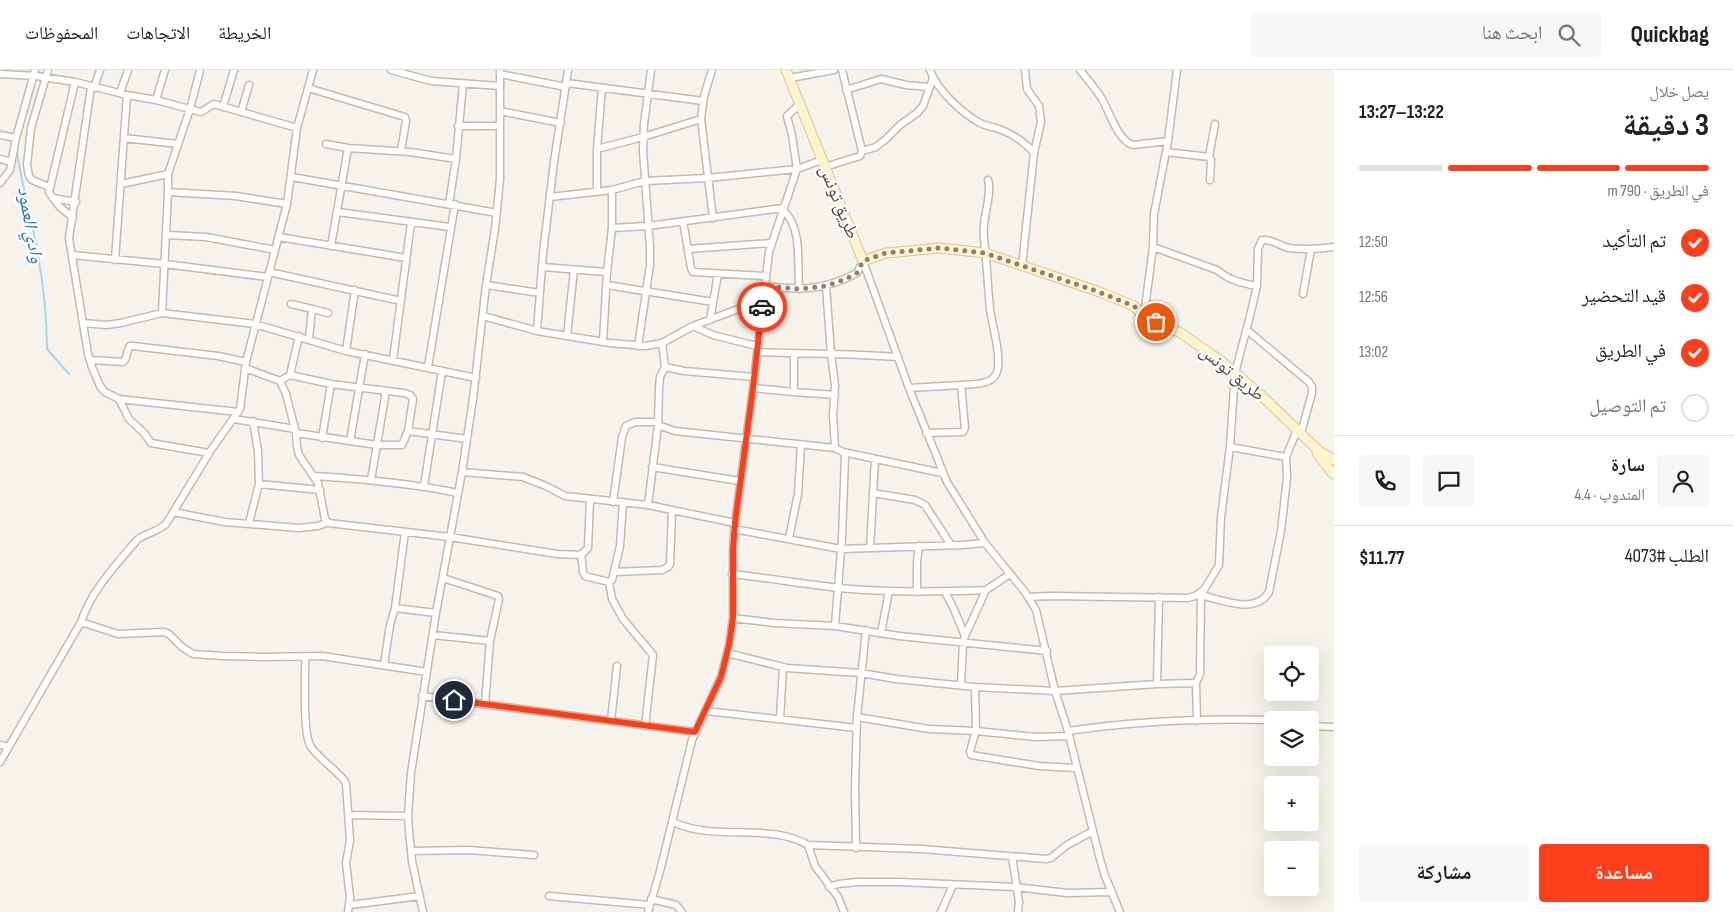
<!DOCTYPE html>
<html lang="ar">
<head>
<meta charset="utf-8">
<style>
  body { margin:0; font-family:"Sofia Sans Condensed","Noto Naskh Arabic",sans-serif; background:#f6f6f6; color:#202124; direction:rtl; height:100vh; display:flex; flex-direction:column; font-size:19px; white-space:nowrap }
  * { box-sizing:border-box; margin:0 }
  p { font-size:16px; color:#757577 }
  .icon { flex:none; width:28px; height:28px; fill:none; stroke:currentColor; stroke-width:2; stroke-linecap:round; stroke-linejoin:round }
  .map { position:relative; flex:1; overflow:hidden; direction:ltr }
  .sheet { display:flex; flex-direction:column; background:#fff; width:400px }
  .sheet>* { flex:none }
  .controls { position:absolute; left:1264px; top:576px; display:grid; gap:10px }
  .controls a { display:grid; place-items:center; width:55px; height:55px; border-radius:5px; background:#fff; box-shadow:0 5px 20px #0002; font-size:25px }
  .pin { position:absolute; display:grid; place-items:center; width:42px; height:42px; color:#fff; margin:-21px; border:2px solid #fff; border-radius:50%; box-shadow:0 1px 5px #0007 }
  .courier { position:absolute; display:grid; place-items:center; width:50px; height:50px; margin:-25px; border:4px solid #fc3f1d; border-radius:50%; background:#fff; color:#222; box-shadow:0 1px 6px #0007 }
  .summary em { font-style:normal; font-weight:700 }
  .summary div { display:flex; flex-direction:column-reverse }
  .summary { display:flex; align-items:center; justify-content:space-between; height:85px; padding:0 25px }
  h1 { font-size:32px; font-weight:700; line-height:38px }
  .bar { display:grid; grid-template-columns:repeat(4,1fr); gap:8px 5px; align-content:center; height:60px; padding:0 25px }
  .bar i { height:6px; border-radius:4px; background:#e0e0e0 }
  .bar .current { background:#fc3f1d }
  .bar p { grid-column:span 4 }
  .line { display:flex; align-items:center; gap:12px; padding:0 25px; border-top:1px solid #e0e0e0 }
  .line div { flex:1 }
  .round { display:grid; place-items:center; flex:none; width:52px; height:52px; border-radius:5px; background:#f6f6f6 }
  ol { padding:0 25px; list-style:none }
  li { display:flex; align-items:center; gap:15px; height:55px }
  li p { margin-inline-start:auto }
  li .icon { padding:5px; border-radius:50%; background:#fc3f1d; color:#fff; stroke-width:4 }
  li:last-child { color:#757577 }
  li i { width:28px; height:28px; border:2px solid #e0e0e0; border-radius:50% }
  .button { display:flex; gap:10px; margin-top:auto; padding:10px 25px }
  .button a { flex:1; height:58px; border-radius:5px; background:#fc3f1d; color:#fff; font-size:20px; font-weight:700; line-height:58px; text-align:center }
  .button a+a { background:#f6f6f6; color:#202124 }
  header { display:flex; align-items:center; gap:30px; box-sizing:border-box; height:70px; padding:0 25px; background:#fff; border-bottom:1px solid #e0e0e0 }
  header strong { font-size:24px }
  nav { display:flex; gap:28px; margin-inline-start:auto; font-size:18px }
  .search { width:350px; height:45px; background:#f6f6f6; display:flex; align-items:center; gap:12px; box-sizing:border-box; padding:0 18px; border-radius:5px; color:#757577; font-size:19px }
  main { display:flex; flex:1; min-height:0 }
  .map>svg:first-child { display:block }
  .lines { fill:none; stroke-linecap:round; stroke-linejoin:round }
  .stream { stroke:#a9d4f2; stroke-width:2 }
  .minor-casing { stroke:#c2bbae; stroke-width:9 }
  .secondary-casing { stroke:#d6c79b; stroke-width:11 }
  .minor { stroke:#fff; stroke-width:6 }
  .secondary { stroke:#fff3cd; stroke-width:9 }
  .done { stroke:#878178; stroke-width:5; stroke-dasharray:0 9 }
  .route { stroke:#fc3f1d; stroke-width:6 }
  .labels { text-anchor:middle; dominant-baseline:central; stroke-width:4.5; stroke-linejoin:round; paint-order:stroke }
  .street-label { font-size:18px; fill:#4b4439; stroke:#fff }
  .water-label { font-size:19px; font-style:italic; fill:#2e7ab2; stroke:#fff }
</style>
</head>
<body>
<header>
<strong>Quickbag</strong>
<div class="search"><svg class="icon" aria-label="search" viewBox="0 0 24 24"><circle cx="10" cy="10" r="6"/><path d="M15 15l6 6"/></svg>ابحث هنا</div>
<nav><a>الخريطة</a><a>الاتجاهات</a><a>المحفوظات</a></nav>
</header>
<main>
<section class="sheet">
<div class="summary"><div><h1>3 دقيقة</h1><p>يصل خلال</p></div><em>13:22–13:27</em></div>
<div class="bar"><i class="current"></i><i class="current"></i><i class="current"></i><i></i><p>في الطريق · 790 m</p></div>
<ol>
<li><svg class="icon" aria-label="check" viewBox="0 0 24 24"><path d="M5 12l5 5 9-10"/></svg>تم التأكيد<p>12:50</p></li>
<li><svg class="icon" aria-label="check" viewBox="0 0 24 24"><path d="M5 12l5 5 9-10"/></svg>قيد التحضير<p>12:56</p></li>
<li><svg class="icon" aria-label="check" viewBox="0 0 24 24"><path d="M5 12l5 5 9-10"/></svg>في الطريق<p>13:02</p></li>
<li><i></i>تم التوصيل</li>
</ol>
<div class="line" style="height:90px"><a class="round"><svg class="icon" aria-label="person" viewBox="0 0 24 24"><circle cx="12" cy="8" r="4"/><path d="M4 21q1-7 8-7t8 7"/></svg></a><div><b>سارة</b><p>المندوب · 4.4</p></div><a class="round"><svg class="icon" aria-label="chat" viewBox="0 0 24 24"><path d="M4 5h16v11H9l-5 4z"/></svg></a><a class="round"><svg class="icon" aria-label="phone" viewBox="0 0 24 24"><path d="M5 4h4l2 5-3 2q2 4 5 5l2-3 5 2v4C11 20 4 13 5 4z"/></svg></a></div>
<div class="line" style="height:65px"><div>الطلب #4073</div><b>$11.77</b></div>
<div class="button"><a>مساعدة</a><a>مشاركة</a></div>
</section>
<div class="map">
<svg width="1334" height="842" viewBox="0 0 1334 842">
  <rect width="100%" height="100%" fill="#f6f3ec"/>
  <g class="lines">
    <path class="stream" d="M17,80C19,100 24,118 28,137C39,183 47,232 47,279L69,304"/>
    <g class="minor-casing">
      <path id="minor" d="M48,0L31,58L27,95L29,106L32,110L49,117
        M391,0L431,11L500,16
        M712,0L704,26L701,49L713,148
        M930,0C936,19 963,44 980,53C986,56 993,57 999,59C1011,63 1026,73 1034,83L1022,196
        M1025,0L1027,19L1039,36L1041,52L1034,83
        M1080,0C1087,9 1096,19 1102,29C1109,41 1118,71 1133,75L1168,71
        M1,4L36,6L75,12L127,25L156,30L201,42L214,34L297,58
        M500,4L566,17
        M790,8L834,0
        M75,12L49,122L53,128L76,132
        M567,13L703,31
        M91,17L69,168L88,284L92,297L100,316L105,322L119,329L238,342
        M94,18L100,0
        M308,18L405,47L406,51L401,81
        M846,20L881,9L906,15L929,17
        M120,23L128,0
        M156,30L165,0
        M223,37L234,0
        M500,41L561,53
        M241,42L249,15
        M458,56H500
        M0,65L16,68
        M124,68L178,74
        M326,74L348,78L410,82L456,89
        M597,79L643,67L701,49
        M862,81L876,77L886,69L900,55L917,43L923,36L933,8
        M1166,82L1209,87L1211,90L1210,110
        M1209,87L1215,54
        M0,89L12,92
        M825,97L860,86L862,81L842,0
        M292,107L497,143
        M0,113L10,100L16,68L35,0
        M121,114L168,104
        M612,120V158L648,156L783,138
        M168,122L236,126L287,134
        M597,122V79L602,18
        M550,127L612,120L645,111L708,108L797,99L792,65L787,46L800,34
        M53,128L60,137L73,148
        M449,134L456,89L463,14
        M783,140C803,158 797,194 799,219
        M338,142L450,157
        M683,151L691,198L693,202L766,206
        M167,165L206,167L275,180
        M279,167L406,188
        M331,176L348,78
        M1153,177L1217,200C1229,210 1241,213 1257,216
        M688,179L771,173
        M72,185L165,194L267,207
        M115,190L127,25
        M863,191L909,318L947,412L985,473L1025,522L1036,540L1055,621L1068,661L1100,789L1105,806L1120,842
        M542,197L607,202
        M269,202L401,231
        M486,215L540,223
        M607,215L713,232
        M764,216C801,220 823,221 857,203L863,191
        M826,216L831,284L835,315L833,345L835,378
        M1303,224L1311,179
        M291,234L312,239L309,269
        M312,239L328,243
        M162,243L168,122V104L190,39L200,0
        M483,246L537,261L610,273L646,276L662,273L693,256L762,230
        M1144,246L1153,177L1154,144L1168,71L1177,0
        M710,250L718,204
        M84,253L106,255L121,253L162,243L255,254L346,281L476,308
        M693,256L713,265L757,276
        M1247,260L1309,312L1312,317V323L1301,363
        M537,261L543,183L554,92L568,0
        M567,266L574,200
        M603,272L607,202L612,158
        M638,276L650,195V177L643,81L644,54L651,0
        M346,281L355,220
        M757,282C804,284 851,283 898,287
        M90,290L123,292C128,288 126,281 130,276H133L218,286L246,292
        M393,290L411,153
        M428,297L455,134
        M665,297L684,301L754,307
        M245,298L280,311L286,324L296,363L297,377L299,385L318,413L325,449L328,453L450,467L557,484L581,485L588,478L590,430
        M290,305L331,314L404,323L410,325L413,329L408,361L402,375H377L296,363
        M280,311L290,305L299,266
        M753,318L794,322V284
        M909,318L961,315
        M794,322L835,325
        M119,329L129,349L144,363L151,373L209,383
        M234,349L295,359
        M658,355L675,361L835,378L843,382L845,386L842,468L835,556
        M408,361L467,369
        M926,363L963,362L965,358L961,315C972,314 991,315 996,304C1003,291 992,255 990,239C988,219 987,198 985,178C984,170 983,163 984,155C985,142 992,120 988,110
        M322,368L331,314
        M350,371L365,284
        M1230,377L1286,387
        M843,382L942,403
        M652,397L740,411
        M462,402L523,407L546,416L565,426L648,435L735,453
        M315,406C363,409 410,413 458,423
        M371,410L386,321
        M259,414L320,420
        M424,416L442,301
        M873,423L915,430L925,435L951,475
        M613,432L622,367L626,356L635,352H658
        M648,435L658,355L659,318L660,307L665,297L662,273
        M173,442L225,452L299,458L318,456L326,453
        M249,453L259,414L258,381L253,351
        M734,459L841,479L962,475L985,473
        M789,468L798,424L801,375
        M870,478L875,389
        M581,484L583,502L585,506L609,512L612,510L620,476L623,432
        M615,502L662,500L668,497L670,494L672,440
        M732,504C768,508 804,514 839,518C888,523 937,522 986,520
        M443,508L498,526L499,529L490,571L485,634
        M609,512L612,529L623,549L653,585L645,656
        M917,522V491L919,476
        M945,522L953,537L965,566
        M1201,525C1222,530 1256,545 1269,522L1281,461L1287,408L1286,387L1297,360
        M1029,527L1050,526L1188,528L1195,526L1204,520L1219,495L1221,447L1230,377L1235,303L1250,246L1257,216L1258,179L1262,170C1275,169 1278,176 1289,178C1304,180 1319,179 1334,177
        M395,538L436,543
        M733,548L774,553L835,556L899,566L1047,581
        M81,552L118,564L164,562L169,564L182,577L193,584L223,586L263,587L322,586L427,602
        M881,563L889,521
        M433,565L490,571
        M727,583L787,598L861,603L896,609L975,617L1055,621L1157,614L1159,527
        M305,587C306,606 302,663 311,677C318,688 345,707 346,714L350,770L346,793L350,827L348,842
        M384,595L390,555L395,538L405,462
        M1196,613L1197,651
        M1157,614L1196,613L1200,604L1201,523
        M961,615L963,573L965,566L986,520L1010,504
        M975,617L976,661L970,681L971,685L1039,696L1076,698
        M422,626L695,662
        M706,641L857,658
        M857,647L929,659L976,661L1036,667L1068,666
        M780,649L783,597
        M611,651L617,596
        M1310,656L1334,657
        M1068,661C1135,651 1204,648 1272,650
        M0,675L9,677
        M0,692L81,552C91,521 116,495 137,470C146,463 157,462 166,454L211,380L240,339L246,292L287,134L297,58L313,0
        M349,745L408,746
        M673,752C714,772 769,752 808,775
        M856,778L855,718L857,647L866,560
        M412,781L469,780L534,785
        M1012,786L1019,832L1018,842
        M829,817L838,814L857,812H899L1016,817L1067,823L1112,822
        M549,826L650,835
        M651,829L676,835L682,842
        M350,835L420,826
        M423,842L412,791L409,761L408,746L411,703L436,543L462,402L473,329L486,215L495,159L500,109V0
        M648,842L660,801L692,670L721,607L729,575L733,548V479L735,453L753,318L769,182L797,99L822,90
        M844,842L838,827L815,796L808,775L921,779L1046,789L1051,788L1067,775L1093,761
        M941,842L953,815"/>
    </g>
    <g class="secondary-casing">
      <path id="secondary" d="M786,0L863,191L886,183L939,178L985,183L1097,221L1134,236L1144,246L1181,263L1221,291L1263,327L1319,381L1334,390
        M1317,383L1333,404"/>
    </g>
    <use href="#minor" class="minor"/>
    <use href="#secondary" class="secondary"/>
  </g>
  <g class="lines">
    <path class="done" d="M762,237L764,216L799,219L826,216L846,209L857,203L863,191L886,183L939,178L985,183L1096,221L1134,236L1144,246L1156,252"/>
    <path class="route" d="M454,630L695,662L721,607L729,575L733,548V479L735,453L753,318L762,237"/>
  </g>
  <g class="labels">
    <g class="street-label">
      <text transform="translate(839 132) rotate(68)">طريق تونس</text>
      <text transform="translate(1232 303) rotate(39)">طريق تونس</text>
    </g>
    <g class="water-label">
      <text transform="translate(30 155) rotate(80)">وادي العمود</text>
    </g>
  </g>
</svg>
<div class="controls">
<a><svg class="icon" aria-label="locate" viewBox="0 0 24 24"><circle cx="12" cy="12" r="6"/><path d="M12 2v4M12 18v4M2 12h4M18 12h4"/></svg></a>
<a><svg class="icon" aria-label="layers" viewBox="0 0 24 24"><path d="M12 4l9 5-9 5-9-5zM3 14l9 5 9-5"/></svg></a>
<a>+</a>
<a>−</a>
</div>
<div class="pin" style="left:1156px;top:252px;background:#ea580c"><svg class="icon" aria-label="bag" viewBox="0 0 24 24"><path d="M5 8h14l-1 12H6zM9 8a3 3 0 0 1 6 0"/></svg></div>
<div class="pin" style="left:454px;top:630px;background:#1f2937"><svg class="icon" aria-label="home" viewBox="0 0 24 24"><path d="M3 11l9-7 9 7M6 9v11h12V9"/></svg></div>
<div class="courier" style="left:762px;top:237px"><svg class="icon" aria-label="car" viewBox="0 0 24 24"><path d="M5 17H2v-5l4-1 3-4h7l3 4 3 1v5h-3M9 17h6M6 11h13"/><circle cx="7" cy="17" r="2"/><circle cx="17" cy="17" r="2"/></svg></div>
</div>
</main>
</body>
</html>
